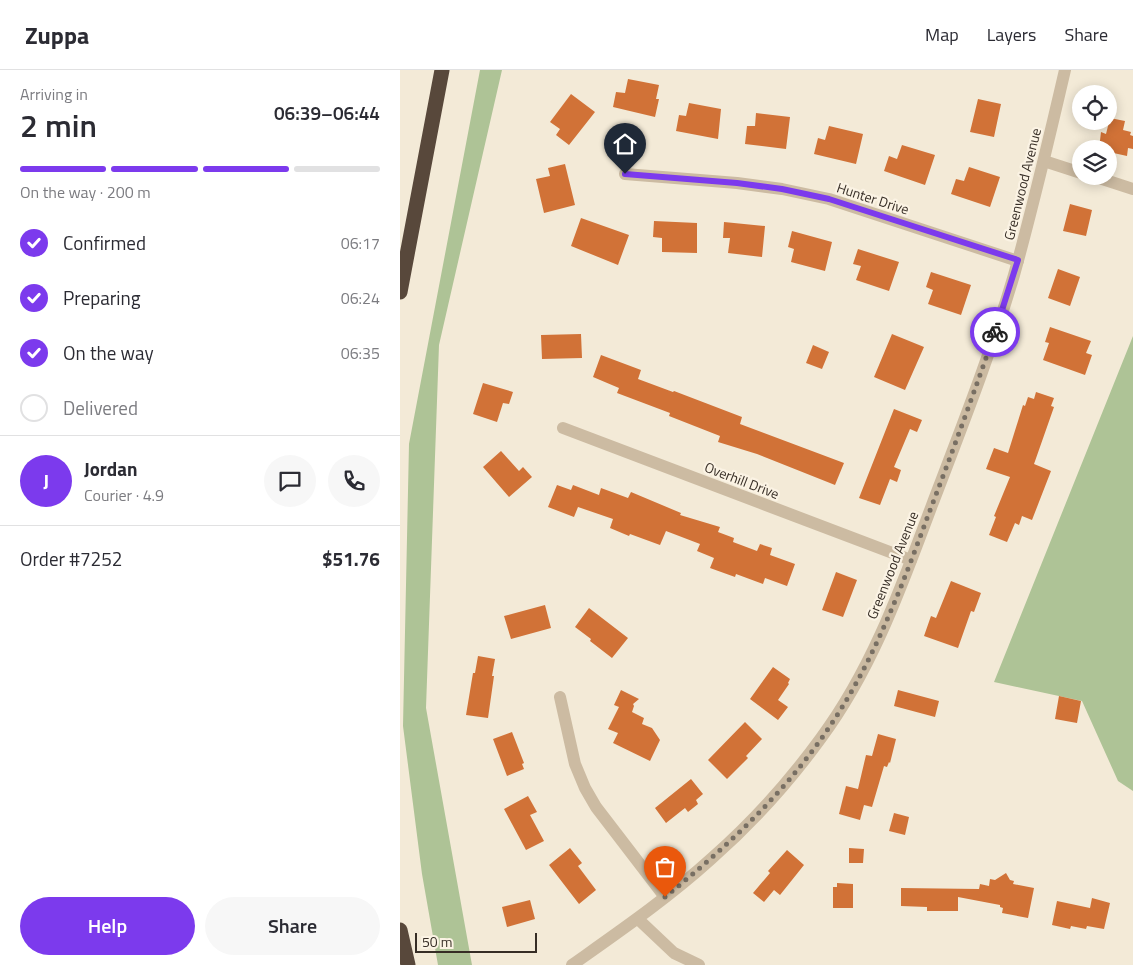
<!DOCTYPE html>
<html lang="en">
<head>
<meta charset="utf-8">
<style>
  body { margin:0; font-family:"Titillium Web",sans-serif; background:#f7f7f7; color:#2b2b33; height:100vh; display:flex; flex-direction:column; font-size:19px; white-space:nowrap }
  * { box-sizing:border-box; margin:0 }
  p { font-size:16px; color:#7c7c81 }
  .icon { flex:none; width:28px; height:28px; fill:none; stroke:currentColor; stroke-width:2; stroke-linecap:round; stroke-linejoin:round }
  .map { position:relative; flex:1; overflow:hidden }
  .side { display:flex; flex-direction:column; background:#fff; width:400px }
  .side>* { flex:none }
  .fabs { position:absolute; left:672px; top:15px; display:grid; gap:10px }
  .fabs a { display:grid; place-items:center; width:45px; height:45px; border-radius:50%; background:#fff; box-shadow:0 2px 12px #0003; font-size:25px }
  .scale { position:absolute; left:15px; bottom:12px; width:122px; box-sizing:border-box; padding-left:5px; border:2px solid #362d25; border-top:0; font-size:14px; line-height:18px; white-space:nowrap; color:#362d25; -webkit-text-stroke:4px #fbf3e4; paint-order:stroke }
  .pin { position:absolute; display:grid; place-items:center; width:42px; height:42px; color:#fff; margin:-51px -21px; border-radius:50% 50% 50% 0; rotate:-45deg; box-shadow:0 0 5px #0007 }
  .pin .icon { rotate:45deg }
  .courier { position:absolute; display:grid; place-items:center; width:50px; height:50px; margin:-25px; border:4px solid #7c3aed; border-radius:50%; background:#fff; color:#222; box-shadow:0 1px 6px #0007 }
  .summary em { font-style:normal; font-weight:600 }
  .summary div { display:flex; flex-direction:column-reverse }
  .summary { display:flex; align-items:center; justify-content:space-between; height:85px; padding:0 20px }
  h1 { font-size:32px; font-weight:600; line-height:38px }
  .bar { display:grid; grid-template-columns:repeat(4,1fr); gap:8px 5px; align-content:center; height:60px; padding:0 20px }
  .bar i { height:6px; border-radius:4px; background:#e1e1e2 }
  .bar .selected { background:#7c3aed }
  .bar p { grid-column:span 4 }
  .line { display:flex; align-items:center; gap:12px; padding:0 20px; border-top:1px solid #e1e1e2 }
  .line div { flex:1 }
  .round { display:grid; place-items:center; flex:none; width:52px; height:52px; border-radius:26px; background:#f7f7f7 }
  ol { padding:0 20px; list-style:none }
  li { display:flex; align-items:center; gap:15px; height:55px }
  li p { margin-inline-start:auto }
  li .icon { padding:5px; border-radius:50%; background:#7c3aed; color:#fff; stroke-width:4 }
  li:last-child { color:#7c7c81 }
  li i { width:28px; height:28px; border:2px solid #e1e1e2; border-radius:50% }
  .button { display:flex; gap:10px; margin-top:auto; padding:10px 20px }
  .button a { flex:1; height:58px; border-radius:30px; background:#7c3aed; color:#fff; font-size:20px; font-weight:600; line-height:58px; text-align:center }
  .button a+a { background:#f7f7f7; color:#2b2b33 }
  header { display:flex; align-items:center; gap:30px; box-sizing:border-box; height:70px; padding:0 25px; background:#fff; border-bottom:1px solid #e1e1e2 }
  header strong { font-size:24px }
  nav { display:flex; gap:28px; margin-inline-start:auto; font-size:18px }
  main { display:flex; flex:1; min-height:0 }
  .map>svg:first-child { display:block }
  .green { fill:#aec396 }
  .building { fill:#d17237 }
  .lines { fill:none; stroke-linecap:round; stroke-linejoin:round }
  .minor { stroke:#ccbba2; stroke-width:12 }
  .tertiary { stroke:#ccbba2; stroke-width:12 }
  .motorway { stroke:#58483b; stroke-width:15 }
  .done { stroke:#786f63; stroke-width:5; stroke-dasharray:0 9 }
  .route { stroke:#7c3aed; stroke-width:6 }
  .labels { text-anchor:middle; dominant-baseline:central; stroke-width:4.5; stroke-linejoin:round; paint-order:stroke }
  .street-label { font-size:14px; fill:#362d25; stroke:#fbf3e4 }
</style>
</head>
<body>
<header>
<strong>Zuppa</strong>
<nav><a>Map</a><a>Layers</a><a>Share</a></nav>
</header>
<main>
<section class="side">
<div class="summary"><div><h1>2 min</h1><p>Arriving in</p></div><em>06:39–06:44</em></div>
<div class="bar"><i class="selected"></i><i class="selected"></i><i class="selected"></i><i></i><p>On the way · 200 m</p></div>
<ol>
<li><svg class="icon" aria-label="check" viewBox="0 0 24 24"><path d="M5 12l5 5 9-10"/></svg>Confirmed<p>06:17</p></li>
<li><svg class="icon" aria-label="check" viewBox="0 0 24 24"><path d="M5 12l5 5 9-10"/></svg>Preparing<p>06:24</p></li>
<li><svg class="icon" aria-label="check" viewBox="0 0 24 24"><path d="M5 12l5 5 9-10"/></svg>On the way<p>06:35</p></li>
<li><i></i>Delivered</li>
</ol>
<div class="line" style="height:90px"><b class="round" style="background:#7c3aed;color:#fff">J</b><div><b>Jordan</b><p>Courier · 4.9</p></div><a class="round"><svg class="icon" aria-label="chat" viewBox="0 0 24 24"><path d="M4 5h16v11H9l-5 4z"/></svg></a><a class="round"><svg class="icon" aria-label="phone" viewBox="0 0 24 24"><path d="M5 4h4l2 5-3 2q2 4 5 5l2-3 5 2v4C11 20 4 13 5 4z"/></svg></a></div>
<div class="line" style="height:65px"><div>Order #7252</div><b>$51.76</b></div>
<div class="button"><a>Help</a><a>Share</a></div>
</section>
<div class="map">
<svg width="733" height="895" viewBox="0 0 733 895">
  <rect width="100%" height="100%" fill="#f3ead7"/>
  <path class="green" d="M80,0H102L39,275L26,638L72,895H38L22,804L3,656L9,374Z
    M733,266V721L718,711L682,631L594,612Z"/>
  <path class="building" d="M228,9L259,15L256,29H259L255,47L213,37L216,22L225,23Z
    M171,24L195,42L169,75L156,65L160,59L150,52Z
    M578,29L601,34L594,67L570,62Z
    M289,33L321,39L318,69L276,61L279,45L286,46Z
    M356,43L390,47L386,79L345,74L347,56H355Z
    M710,48L725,51L723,60L731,62L730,65L733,66V79L728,78L727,86L709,82V79H699L701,62L706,64Z
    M429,56L463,64L456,94L414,84L418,68L425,70Z
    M502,75L535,85L525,115L484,101L489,86L497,89Z
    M165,94L175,135L144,143L136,109L150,106L148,98Z
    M569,97L600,107L590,137L551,124L556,109L564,111Z
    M670,134L692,140L686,166L663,161Z
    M181,148L229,165L218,195L171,176Z
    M254,151L297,153V183L262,182V168L253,167Z
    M324,152L365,156L362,187L328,183L330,168H323Z
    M392,161L432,172L425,201L391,192L394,179L388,177Z
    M458,179L499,192L489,221L456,210L461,196L453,194Z
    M658,199L680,207L670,236L648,228Z
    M531,202L571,215L561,245L528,234L533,220L526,217Z
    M650,257L691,271L686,283L692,285L685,305L643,290L649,273L645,272Z
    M181,264L182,288L142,289L141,265Z
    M492,264L524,277L505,320L474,307Z
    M413,275L429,282L422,299L406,293Z
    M201,285L241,300L238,309L273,322L274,321L342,347L340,354L444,393L435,415L357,384L318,372L320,366L269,346L270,343L217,323L219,318L193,307Z
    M83,313L113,322L109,334L103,333L97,352L73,344Z
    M636,322L654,328L651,336L654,337L634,394L651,401L632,450L622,446L619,455L615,453L607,472L589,465L596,447L594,446L610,407L586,399L594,378L608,383L623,335L625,336L628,327L634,329Z
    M494,339L522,350L517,362L510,359L494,397L501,400L497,412L490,409L480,435L459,428Z
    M101,381L119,401L123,397L132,407L109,427L83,397Z
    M157,415L171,420L173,415L199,425L201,418L228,428L231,422L281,443L280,445L320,457L318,462L334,468L333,472L357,481L360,474L372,478L370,485L395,494L387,516L365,508L363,514L336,504L335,507L310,498L314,488L297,481L300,474L266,461L260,475L230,464L229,466L210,458L213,449L178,437L174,447L148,437Z
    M436,502L457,510L443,547L422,540Z
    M551,511L581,523L574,542L571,541L558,578L524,566L531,546L536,548Z
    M145,535L151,558L111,569L104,546Z
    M189,538L228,568L212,588L190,571L191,569L175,557Z
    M78,586L95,589L92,606H94L88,648L66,645L73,603H75Z
    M373,597L390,609L388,613L389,614L378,630L388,637L378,650L350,629Z
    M221,620L239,629L233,634L234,636L232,642L244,648L242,654L252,658L260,670L250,691L213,673L218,663L208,659L219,637L214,635Z
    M498,620L539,631L535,647L494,636Z
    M659,626L681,631L677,653L655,649Z
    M345,652L362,669L346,686L348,688L327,709L308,690Z
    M112,662L124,693L122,694L124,699L107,706L93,669Z
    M478,664L496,669L490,693L489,692L487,697L484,696L472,737L464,735L460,750L439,744L446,716L458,719L466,685L472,686Z
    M291,709L303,724L296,730L298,734L288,742L285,738L266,753L255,738Z
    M128,726L137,742L130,745L144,771L126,780L104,739Z
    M494,743L509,747L505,765L489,761Z
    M170,778L182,793L178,796L196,820L179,834L149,795Z
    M449,778L464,779L463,793H449Z
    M387,780L404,795L380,825L374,820L364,832L353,823L370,803L368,801Z
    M606,803L610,810L614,811L613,814L634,818L628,848L602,843L603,838L600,837V835L558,827V841H527V837L501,836V818L579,819L580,814L589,816L590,809L595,810Z
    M437,813L453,814V838H433V817H437Z
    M692,828L710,833L704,859L687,856L686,859L671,856L670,859L652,855L657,831L690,838Z
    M130,830L135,849L107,857L102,837Z"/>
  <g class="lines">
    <path class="minor" d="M644,91L681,103
      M225,104L337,113L382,119L429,129L618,191
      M693,106L733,119
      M163,358L511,490
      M160,627L175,694L185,718L196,737L265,827"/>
    <path class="tertiary" d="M238,849L274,883L299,895
      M172,895C220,861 268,828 311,789C352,753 389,712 421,668C473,598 502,515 532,435C561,359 591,283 614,205C633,137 649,69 665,0"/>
    <path class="motorway" d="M0,222L42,0
      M0,860L8,895"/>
  </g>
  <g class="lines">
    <path class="done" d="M265,827C327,777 386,722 430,656C474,591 502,516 529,443C552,383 574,323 595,262"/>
    <path class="route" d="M225,104L337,113L382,119L429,129L618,190L595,262"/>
  </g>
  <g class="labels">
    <g class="street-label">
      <text transform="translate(622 114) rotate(-76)">Greenwood Avenue</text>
      <text transform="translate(473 128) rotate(18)">Hunter Drive</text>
      <text transform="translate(342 410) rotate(21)">Overhill Drive</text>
      <text transform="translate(492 495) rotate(-68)">Greenwood Avenue</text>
    </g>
  </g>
</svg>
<div class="fabs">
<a><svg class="icon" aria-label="locate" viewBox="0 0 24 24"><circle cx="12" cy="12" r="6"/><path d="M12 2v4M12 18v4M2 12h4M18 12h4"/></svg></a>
<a><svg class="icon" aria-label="layers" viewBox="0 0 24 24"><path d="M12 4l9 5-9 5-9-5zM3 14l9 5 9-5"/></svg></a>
</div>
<div class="scale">50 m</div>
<div class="pin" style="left:265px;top:827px;background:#ea580c"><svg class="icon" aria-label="bag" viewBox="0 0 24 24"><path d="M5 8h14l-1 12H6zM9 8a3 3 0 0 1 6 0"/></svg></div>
<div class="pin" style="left:225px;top:104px;background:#1f2937"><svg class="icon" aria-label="home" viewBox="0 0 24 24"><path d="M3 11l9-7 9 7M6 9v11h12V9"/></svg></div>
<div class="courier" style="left:595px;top:262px"><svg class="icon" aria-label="bike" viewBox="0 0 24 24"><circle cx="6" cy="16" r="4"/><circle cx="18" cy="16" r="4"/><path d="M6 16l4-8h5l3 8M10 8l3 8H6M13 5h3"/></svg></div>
</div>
</main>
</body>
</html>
